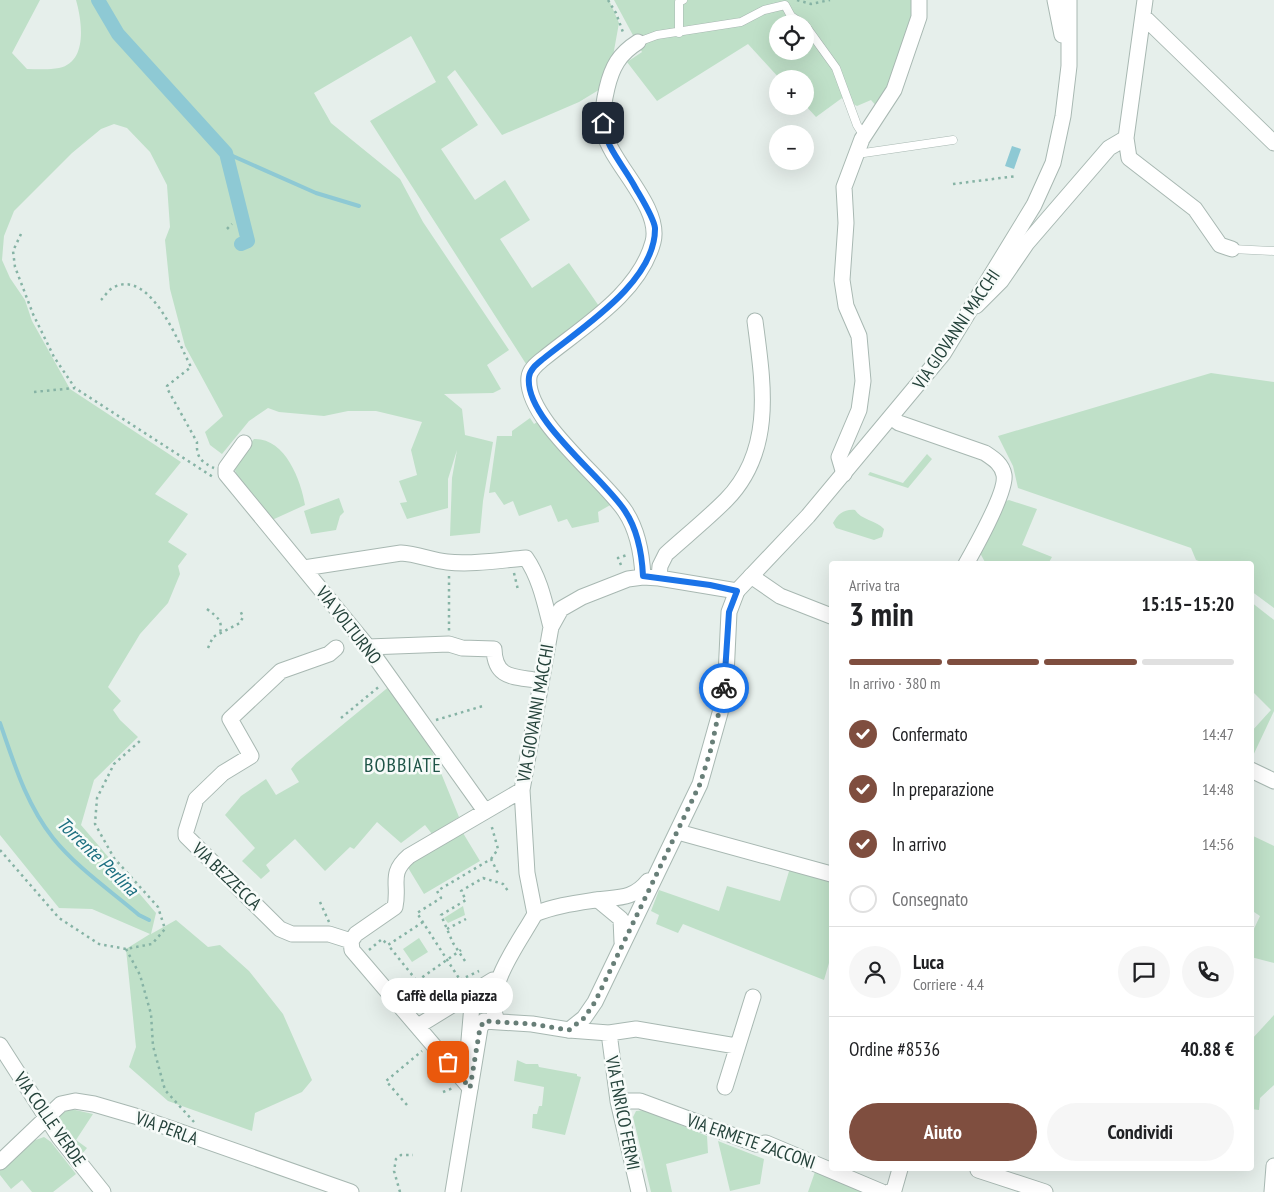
<!DOCTYPE html>
<html lang="it">
<head>
<meta charset="utf-8">
<style>
  body { margin:0; font-family:"PT Sans Narrow",sans-serif; background:#f6f6f6; color:#202124; height:100vh; display:flex; flex-direction:column; font-size:19px; white-space:nowrap }
  * { box-sizing:border-box; margin:0 }
  p { font-size:16px; color:#757577 }
  .icon { flex:none; width:28px; height:28px; fill:none; stroke:currentColor; stroke-width:2; stroke-linecap:round; stroke-linejoin:round }
  .map { position:relative; flex:1; overflow:hidden }
  .details { position:absolute; left:829px; top:561px; width:425px; height:610px; display:flex; flex-direction:column; background:#fff; border-radius:5px; box-shadow:0 5px 20px #0002 }
  .details>* { flex:none }
  .buttons { position:absolute; left:769px; top:15px; display:grid; gap:10px }
  .buttons a { display:grid; place-items:center; width:45px; height:45px; border-radius:50%; background:#fff; box-shadow:0 5px 20px #0002; font-size:25px }
  .pin { position:absolute; display:grid; place-items:center; width:42px; height:42px; color:#fff; margin:-21px; border-radius:10px; box-shadow:0 2px 8px #0006 }
  .courier { position:absolute; display:grid; place-items:center; width:50px; height:50px; margin:-25px; border:4px solid #1a73e8; border-radius:50%; background:#fff; color:#222; box-shadow:0 1px 6px #0007 }
  .bubble { position:absolute; height:35px; border-radius:18px; background:#fff; box-shadow:0 5px 20px #0002; font-size:16px; font-weight:800; line-height:35px; text-align:center }
  .summary em { font-style:normal; font-weight:800 }
  .summary div { display:flex; flex-direction:column-reverse }
  .summary { display:flex; align-items:center; justify-content:space-between; height:85px; padding:0 20px }
  h1 { font-size:32px; font-weight:800; line-height:38px }
  .bar { display:grid; grid-template-columns:repeat(4,1fr); gap:8px 5px; align-content:center; height:60px; padding:0 20px }
  .bar i { height:6px; border-radius:4px; background:#e0e0e0 }
  .bar .on { background:#7f4e3f }
  .bar p { grid-column:span 4 }
  .line { display:flex; align-items:center; gap:12px; padding:0 20px; border-top:1px solid #e0e0e0 }
  .line div { flex:1 }
  .round { display:grid; place-items:center; flex:none; width:52px; height:52px; border-radius:26px; background:#f6f6f6 }
  ol { padding:0 20px; list-style:none }
  li { display:flex; align-items:center; gap:15px; height:55px }
  li p { margin-inline-start:auto }
  li .icon { padding:5px; border-radius:50%; background:#7f4e3f; color:#fff; stroke-width:4 }
  li:last-child { color:#757577 }
  li i { width:28px; height:28px; border:2px solid #e0e0e0; border-radius:50% }
  .cta { display:flex; gap:10px; margin-top:auto; padding:10px 20px }
  .cta a { flex:1; height:58px; border-radius:30px; background:#7f4e3f; color:#fff; font-size:20px; font-weight:800; line-height:58px; text-align:center }
  .cta a+a { background:#f6f6f6; color:#202124 }
  .map>svg:first-child { display:block }
  .green { fill:#bfe0c8; fill-rule:evenodd }
  .water { fill:#8ec9d4 }
  .lines { fill:none; stroke-linecap:round; stroke-linejoin:round }
  .stream { stroke:#8ec9d4; stroke-width:4 }
  .canal { stroke:#8ec9d4; stroke-width:14 }
  .service-casing { stroke:#a8b8b2; stroke-width:9 }
  .minor-casing { stroke:#a8b8b2; stroke-width:17 }
  .tertiary-casing { stroke:#a8b8b2; stroke-width:17 }
  .path { stroke:#86b3a5; stroke-width:2.5; stroke-dasharray:2.5 4; stroke-linecap:butt }
  .service { stroke:#fff; stroke-width:8 }
  .minor { stroke:#fff; stroke-width:15 }
  .tertiary { stroke:#fff; stroke-width:15 }
  .done { stroke:#687f78; stroke-width:5; stroke-dasharray:0 9 }
  .route { stroke:#1a73e8; stroke-width:6 }
  .labels { text-anchor:middle; dominant-baseline:central; stroke-width:5; stroke-linejoin:round; paint-order:stroke }
  .street-label { font-size:18px; fill:#24423a; stroke:#f7fbf9 }
  .water-label { font-size:19px; font-style:italic; fill:#1c6f80; stroke:#f7fbf9 }
  .quarter-label { font-size:20px; letter-spacing:1px; fill:#1f5548; stroke:#f7fbf9 }
</style>
</head>
<body>
<div class="map">
<svg width="1274" height="1192" viewBox="0 0 1274 1192">
  <rect width="100%" height="100%" fill="#e6efeb"/>
  <path class="green" d="M0,0H40L12,53L27,69C37,69 49,70 59,68C88,62 82,21 76,0H609L619,23L613,56L602,88L579,102L502,135L455,70L447,77L478,125L441,149L475,200L505,180L530,220L500,239L532,288L569,263L601,309L528,367L370,121L436,82L411,36L314,93L331,123L400,179L423,222L509,350L487,365L501,389L493,393L444,394L462,409L465,435L493,442L483,501L480,533L450,536L452,478L457,450L448,479V508L407,519L400,503L407,502L399,481L417,475L411,450L422,422L376,411H348L324,416L279,412L268,408L249,421L222,454L210,445L205,432L223,416L185,346L170,289L165,240L170,227L167,185L150,152L127,128L114,124L101,129L72,153L14,211L4,236L2,260L10,278L25,300L32,321L70,389L181,462L155,494L188,514L168,542L187,554L178,566L180,574L168,603L140,634L108,687L121,701L113,710L120,720L138,737L94,780L81,825L156,913L151,934L176,920L208,947L220,945L249,971L283,1014L312,1080L302,1092L255,1113L252,1131L168,1101L129,1067L136,1047L126,949L150,934L92,909L59,908L0,835Z
    M614,0H912L914,15L889,87L878,108L871,100L857,106L842,98L816,117L805,105V79H780L748,44L657,101L627,62L642,52ZM778,24H805V51H778Z
    M1211,373L1274,382V608L1251,591V564H1207L1196,560L1191,548L1018,488L1013,466L998,436Z
    M530,418L534,424L539,421L612,504L598,512L599,522L572,528L567,519L558,522L551,505L519,516L513,501L504,505L495,492L489,493L497,436H512V431Z
    M254,439C285,438 301,480 305,505L272,520L242,487L234,468L241,452Z
    M927,454L932,459L908,488L868,475L870,472L903,483Z
    M339,498L344,512L340,516L336,530L311,534L304,511Z
    M1009,500L1037,509L1022,545L1052,557L1048,564H986L980,553L999,503Z
    M855,510C861,520 876,520 884,529L882,537L874,540L836,528L833,523C838,514 844,509 855,510Z
    M1251,602L1274,620V711L1251,760V732L1271,710L1251,690Z
    M391,685L423,729L459,817L432,834L425,825L401,843L377,822L354,849L350,847L325,871L295,839L266,865L270,871L261,879L242,861L255,848L225,815L241,796L266,779L276,795L299,782L291,769L296,763Z
    M463,833L480,861L424,894L407,866Z
    M1251,835L1274,846V963L1251,957V935L1260,916L1251,910Z
    M790,868L831,881V956L824,980L683,924L678,933L656,924L659,915L651,911L659,890L719,911L727,886L780,901Z
    M463,906L465,915L448,923L444,918Z
    M419,938L428,952L412,962L403,949Z
    M1274,1015V1085L1260,1098L1259,1110L1251,1109V1040Z
    M517,1060L526,1064H538L539,1067L577,1074V1076L581,1077L565,1135L532,1128L533,1114H537L539,1106H542L544,1087L514,1081Z
    M71,1109L93,1114L76,1140L87,1148L82,1154L56,1126C56,1115 62,1112 71,1109Z
    M645,1110L707,1136L708,1153L666,1164L672,1192H651L633,1117L636,1111Z
    M44,1137L51,1142L76,1174L53,1192H32L22,1180L11,1189L0,1175V1169L30,1142Z
    M718,1141L764,1159L760,1184L730,1191Z
    M816,1169L866,1192H808Z"/>
  <path class="water" d="M1012,146L1021,149L1014,169L1005,166Z"/>
  <g class="lines">
    <path class="stream" d="M226,153L316,193L359,206
      M0,723C14,763 26,804 53,838C77,868 111,891 139,915L149,920"/>
    <path class="canal" d="M98,0L118,34L226,153L248,241L241,244"/>
    <g class="service-casing">
      <path id="service" d="M805,25L836,68L857,125L864,136
        M679,33V2L683,0
        M638,42L657,35L741,22L764,10L785,5L791,16L803,24
        M857,154L953,140
        M1232,249L1274,251"/>
    </g>
    <g class="minor-casing">
      <path id="minor" d="M1144,17L1274,143
        M638,42C619,54 612,67 607,88C604,101 600,120 604,133C613,165 662,208 653,242C639,294 582,327 543,359C537,364 530,369 529,377C524,418 603,478 625,511C637,529 642,555 643,577
        M1126,138L1129,158L1195,209L1220,245L1232,249
        M976,306L1001,281L1027,243L1109,148L1126,138L1145,0
        M892,418L899,423L985,453C994,459 1002,464 1004,475C1007,491 975,548 966,564
        M244,443L226,468V474L368,647L485,811
        M844,474L839,457L859,410L863,381L859,336L846,306L842,280L846,223L844,187L862,139L894,90L919,17V0
        M304,568L401,553C417,554 431,560 447,562C472,565 501,560 526,558C540,578 545,604 551,627
        M751,576L780,596L831,616
        M659,578L660,566L666,554C686,536 707,519 726,500C775,450 763,383 755,321
        M368,647L449,644L462,648L494,649C495,680 515,676 540,681
        M336,648L329,654L281,671L230,719L251,756L223,773L196,799L186,831V836L280,929L292,934H329L351,941
        M1251,770L1274,781
        M522,790L527,873L535,914
        M678,832L831,874
        M598,900L621,919L622,942
        M351,941L356,934L395,907C400,884 388,874 409,856L522,790L551,627L561,609L582,597L628,579L643,577L659,578L737,591
        M351,941L352,950L470,1088
        M418,1026L493,980
        M569,1030L609,1033L636,1029L736,1046
        M609,1033L618,1101L639,1192
        M0,1045L59,1137L103,1192
        M725,1087L753,997
        M618,1101H640L756,1144L766,1143L882,1192
        M0,1162L61,1104L75,1101L94,1104L135,1116L351,1192
        M978,1170L1045,1192
        M889,1192L894,1190L900,1169
        M1272,1192L1274,1166"/>
    </g>
    <g class="tertiary-casing">
      <path id="tertiary" d="M1055,0L1062,35
        M497,1021C483,988 519,943 535,914C553,906 576,903 596,900C617,897 633,900 648,881
        M468,1052L472,1005L496,980
        M453,1192L480,1028L484,1021L532,1024L569,1030L584,1018L595,1002L700,784L720,713L726,676L729,612L737,591L808,516L943,354L1034,205L1053,163L1063,116L1069,66V0"/>
    </g>
    <path class="path" d="M608,0L616,13L624,35
      M797,0L811,4L830,0
      M953,184L1017,176
      M227,229L232,224
      M21,234L13,251L15,267L33,314L54,357L75,388
      M101,300C105,296 109,289 114,287C151,269 179,344 191,367L167,386L168,390L197,442C196,457 201,462 214,468
      M34,392L75,388L213,477
      M621,565L618,558L627,555
      M514,573L518,590
      M449,576V631
      M207,609C217,617 223,620 220,633
      M208,648L213,637L240,623L243,617L240,610
      M341,718L381,685
      M436,720L483,706
      M0,850L59,918L99,944L126,949L152,944L165,929L158,907L114,858L95,824L97,798L114,764L141,740
      M491,859L498,849L491,824
      M320,902L329,922
      M423,922L388,945L433,1001
      M447,929L466,919
      M126,949L140,975L151,1014L153,1046L165,1090L194,1122
      M369,950L382,939L388,945
      M465,961L453,943L441,915L466,900L461,891L483,878L503,884L508,891
      M460,980L479,971
      M417,981L461,950
      M462,983L417,913L441,898L437,891L491,859L498,873
      M443,1092L453,1088
      M407,1105L386,1081L422,1051
      M400,1192L394,1171L396,1159L401,1155H413"/>
    <use href="#service" class="service"/>
    <use href="#minor" class="minor"/>
    <use href="#tertiary" class="tertiary"/>
  </g>
  <g class="lines">
    <path class="done" d="M448,1062L470,1088L480,1028L484,1021L532,1024L569,1030L584,1018L595,1002L700,784L711,749L724,688"/>
    <path class="route" d="M603,123C605,147 624,166 635,187C640,196 654,218 655,228C656,282 581,328 543,359C537,364 530,369 529,377C524,418 603,477 625,511C637,529 642,555 643,576L710,585L737,591L729,612L724,688"/>
  </g>
  <g class="labels">
    <g class="street-label">
      <text transform="translate(956 329) rotate(-56)">VIA GIOVANNI MACCHI</text>
      <text transform="translate(349 625) rotate(52)">VIA VOLTURNO</text>
      <text transform="translate(535 713) rotate(-80)">VIA GIOVANNI MACCHI</text>
      <text transform="translate(227 876) rotate(44)">VIA BEZZECCA</text>
      <text transform="translate(623 1113) rotate(79)">VIA ENRICO FERMI</text>
      <text transform="translate(50 1119) rotate(55)">VIA COLLE VERDE</text>
      <text transform="translate(167 1128) rotate(20)">VIA PERLA</text>
      <text transform="translate(751 1141) rotate(19)">VIA ERMETE ZACCONI</text>
    </g>
    <g class="water-label">
      <text transform="translate(98 856) rotate(44)">Torrente Perlina</text>
    </g>
    <g class="quarter-label">
      <text x="403" y="765">BOBBIATE</text>
    </g>
  </g>
</svg>
<div class="buttons">
<a><svg class="icon" aria-label="locate" viewBox="0 0 24 24"><circle cx="12" cy="12" r="6"/><path d="M12 2v4M12 18v4M2 12h4M18 12h4"/></svg></a>
<a>+</a>
<a>−</a>
</div>
<div class="pin" style="left:448px;top:1062px;background:#ea580c"><svg class="icon" aria-label="bag" viewBox="0 0 24 24"><path d="M5 8h14l-1 12H6zM9 8a3 3 0 0 1 6 0"/></svg></div>
<div class="pin" style="left:603px;top:123px;background:#1f2937"><svg class="icon" aria-label="home" viewBox="0 0 24 24"><path d="M3 11l9-7 9 7M6 9v11h12V9"/></svg></div>
<div class="courier" style="left:724px;top:688px"><svg class="icon" aria-label="bike" viewBox="0 0 24 24"><circle cx="6" cy="16" r="4"/><circle cx="18" cy="16" r="4"/><path d="M6 16l4-8h5l3 8M10 8l3 8H6M13 5h3"/></svg></div>
<div class="bubble" style="left:381px;top:978px;width:132px">Caffè della piazza</div>
<section class="details">
<div class="summary"><div><h1>3 min</h1><p>Arriva tra</p></div><em>15:15–15:20</em></div>
<div class="bar"><i class="on"></i><i class="on"></i><i class="on"></i><i></i><p>In arrivo · 380 m</p></div>
<ol>
<li><svg class="icon" aria-label="check" viewBox="0 0 24 24"><path d="M5 12l5 5 9-10"/></svg>Confermato<p>14:47</p></li>
<li><svg class="icon" aria-label="check" viewBox="0 0 24 24"><path d="M5 12l5 5 9-10"/></svg>In preparazione<p>14:48</p></li>
<li><svg class="icon" aria-label="check" viewBox="0 0 24 24"><path d="M5 12l5 5 9-10"/></svg>In arrivo<p>14:56</p></li>
<li><i></i>Consegnato</li>
</ol>
<div class="line" style="height:90px"><a class="round"><svg class="icon" aria-label="person" viewBox="0 0 24 24"><circle cx="12" cy="8" r="4"/><path d="M4 21q1-7 8-7t8 7"/></svg></a><div><b>Luca</b><p>Corriere · 4.4</p></div><a class="round"><svg class="icon" aria-label="chat" viewBox="0 0 24 24"><path d="M4 5h16v11H9l-5 4z"/></svg></a><a class="round"><svg class="icon" aria-label="phone" viewBox="0 0 24 24"><path d="M5 4h4l2 5-3 2q2 4 5 5l2-3 5 2v4C11 20 4 13 5 4z"/></svg></a></div>
<div class="line" style="height:65px"><div>Ordine #8536</div><b>40.88 €</b></div>
<div class="cta"><a>Aiuto</a><a>Condividi</a></div>
</section>
</div>
</body>
</html>
